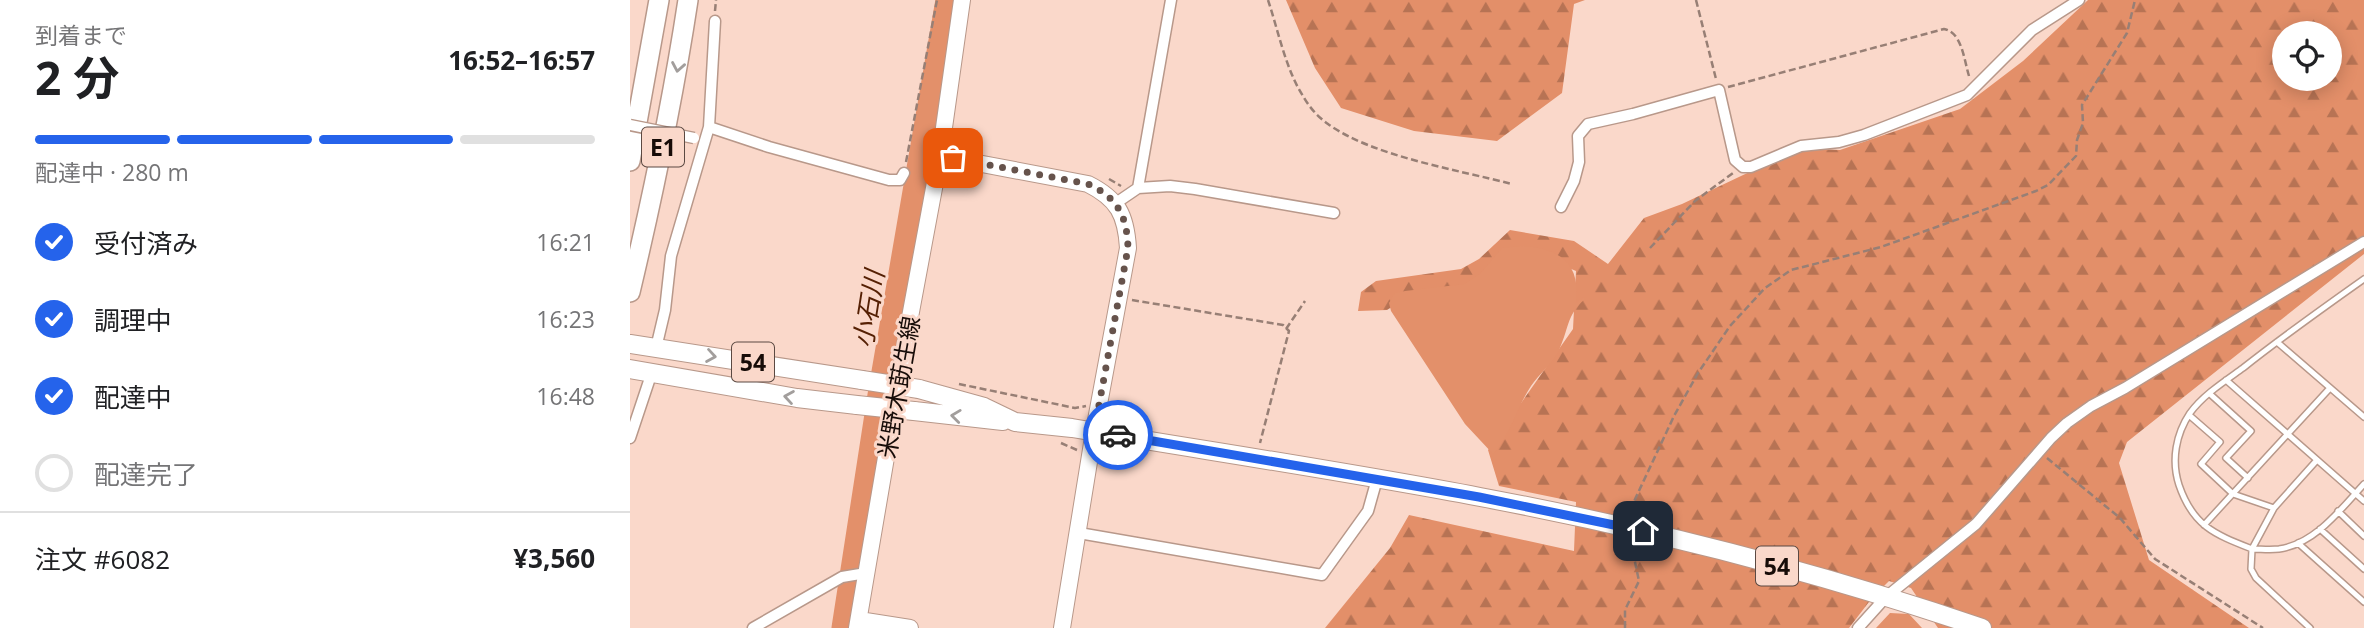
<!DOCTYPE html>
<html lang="ja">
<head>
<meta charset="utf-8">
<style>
  body { margin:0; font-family:"Open Sans","Noto Sans JP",sans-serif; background:#f2f2f2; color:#202124; height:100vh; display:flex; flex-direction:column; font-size:26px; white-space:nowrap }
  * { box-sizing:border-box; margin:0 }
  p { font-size:23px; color:#757577 }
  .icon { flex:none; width:38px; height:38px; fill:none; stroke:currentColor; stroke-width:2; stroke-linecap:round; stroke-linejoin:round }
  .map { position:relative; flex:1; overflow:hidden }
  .side { display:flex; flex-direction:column; background:#fff; width:630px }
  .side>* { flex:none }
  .controls { position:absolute; left:1642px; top:21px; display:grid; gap:14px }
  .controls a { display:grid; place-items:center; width:70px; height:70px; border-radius:50%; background:#fff; box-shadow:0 4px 18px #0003; font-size:35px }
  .pin { position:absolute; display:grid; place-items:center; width:60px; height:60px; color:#fff; margin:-30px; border-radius:14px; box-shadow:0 4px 10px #0006 }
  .courier { position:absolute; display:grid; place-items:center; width:70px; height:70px; margin:-35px; border:5px solid #2563eb; border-radius:50%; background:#fff; color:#222; box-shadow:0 2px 9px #0007 }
  .overview em { font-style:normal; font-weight:700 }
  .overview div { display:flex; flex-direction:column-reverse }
  .overview { display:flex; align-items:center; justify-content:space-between; height:119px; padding:0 35px }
  h1 { font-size:46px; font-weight:700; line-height:52px }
  .bar { display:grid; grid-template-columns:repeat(4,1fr); gap:10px 7px; align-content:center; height:84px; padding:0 35px }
  .bar i { height:9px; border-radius:5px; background:#e0e0e0 }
  .bar .selected { background:#2563eb }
  .bar p { grid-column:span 4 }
  .line { display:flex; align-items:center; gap:18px; padding:0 35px; border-top:2px solid #e0e0e0 }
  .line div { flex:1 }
  ol { padding:0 35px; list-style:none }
  li { display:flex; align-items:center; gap:21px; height:77px }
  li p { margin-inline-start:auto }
  li .icon { padding:7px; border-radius:50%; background:#2563eb; color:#fff; stroke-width:4 }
  li:last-child { color:#757577 }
  li i { width:38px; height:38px; border:4px solid #e0e0e0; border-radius:50% }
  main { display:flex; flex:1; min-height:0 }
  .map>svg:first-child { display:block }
  .forest { fill:url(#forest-firs); fill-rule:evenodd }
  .water { fill:#e3906a }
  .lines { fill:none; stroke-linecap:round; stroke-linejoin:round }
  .river { stroke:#e3906a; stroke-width:23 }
  .lane-casing { stroke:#b8988a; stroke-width:8 }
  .street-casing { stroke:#b8988a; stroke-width:13 }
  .secondary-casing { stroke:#b8988a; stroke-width:18 }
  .primary-casing { stroke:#b8988a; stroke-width:20 }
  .highway-casing { stroke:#b8988a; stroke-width:22 }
  .path { stroke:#977f75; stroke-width:2.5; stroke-dasharray:7 3.5; stroke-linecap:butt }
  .lane { stroke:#fff; stroke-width:5 }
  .street { stroke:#fff; stroke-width:10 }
  .secondary { stroke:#fff; stroke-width:16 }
  .primary { stroke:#fff; stroke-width:18 }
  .highway { stroke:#fff; stroke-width:19 }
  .street-bridge-casing { stroke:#b8988a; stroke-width:13; stroke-linecap:butt }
  .primary-bridge-casing { stroke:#b8988a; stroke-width:20; stroke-linecap:butt }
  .street-bridge { stroke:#fff; stroke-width:10 }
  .primary-bridge { stroke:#fff; stroke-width:18 }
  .oneway { stroke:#a29e9c }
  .done { stroke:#66534c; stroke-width:7; stroke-dasharray:0 12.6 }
  .route { stroke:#2563eb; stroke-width:9 }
  .labels { text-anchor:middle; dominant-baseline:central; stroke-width:6; stroke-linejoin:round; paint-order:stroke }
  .shield { fill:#fad8ca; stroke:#5b4942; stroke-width:2 }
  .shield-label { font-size:23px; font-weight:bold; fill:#170c08 }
  .street-label { font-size:24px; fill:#170c08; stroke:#fad8ca }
  .water-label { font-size:26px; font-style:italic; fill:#552004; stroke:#fad8ca }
</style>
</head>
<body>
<main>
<section class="side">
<div class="overview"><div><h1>2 分</h1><p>到着まで</p></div><em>16:52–16:57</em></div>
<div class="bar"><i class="selected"></i><i class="selected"></i><i class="selected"></i><i></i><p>配達中 · 280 m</p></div>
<ol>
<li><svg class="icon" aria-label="check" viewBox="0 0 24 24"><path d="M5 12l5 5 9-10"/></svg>受付済み<p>16:21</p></li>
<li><svg class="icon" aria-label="check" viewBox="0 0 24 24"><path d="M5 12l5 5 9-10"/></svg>調理中<p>16:23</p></li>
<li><svg class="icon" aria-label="check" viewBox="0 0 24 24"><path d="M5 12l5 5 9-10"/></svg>配達中<p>16:48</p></li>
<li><i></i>配達完了</li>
</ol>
<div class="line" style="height:91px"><div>注文 #6082</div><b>¥3,560</b></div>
</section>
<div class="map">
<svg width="1734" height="628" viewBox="0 0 1734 628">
  <defs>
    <pattern id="forest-firs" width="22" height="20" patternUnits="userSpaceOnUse" patternTransform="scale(1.75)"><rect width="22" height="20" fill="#e38f69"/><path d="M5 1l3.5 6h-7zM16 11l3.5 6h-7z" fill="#b77354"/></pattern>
  </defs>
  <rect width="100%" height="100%" fill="#fad8ca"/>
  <path class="forest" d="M656,0H955L944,4L932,93L867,141L784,131L711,108L685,68Z
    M1458,0H1734V254L1497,442L1489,463L1519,560L1619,628H1308L1281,588L1259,581L1242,598L1219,628H695L760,548L779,515L944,551L946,502L869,486L858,450L943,329L946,271L911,256L861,274L805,301L774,299L757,310L728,311L731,292L746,281L831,269L849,259L880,230L944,241L978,264L1014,218L1052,204L1170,148L1210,150L1330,109L1393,61ZM1654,33H1699V79H1654Z"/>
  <path class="water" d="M893,246C930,249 951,263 946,303L954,297L955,299C936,315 939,330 928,352C921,365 909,374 901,386C886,409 882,432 863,454L835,424L761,311L759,303L765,293L775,291L835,284L850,274L872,248Z
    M1260,613L1279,614L1292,628H1246Z"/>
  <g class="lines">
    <path class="river" d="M213,628L249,395L317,0"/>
    <g class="lane-casing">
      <path id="lane" d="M1647,342L1734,417
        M1596,380L1734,501
        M1580,394L1621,431L1596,458L1618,478
        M1559,415L1590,442L1571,464L1603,494L1644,508
        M1687,460L1644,508L1622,549C1584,534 1563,526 1549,485C1541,460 1546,434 1560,413C1573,395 1595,381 1613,368C1652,337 1693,308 1734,279
        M1708,511L1734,536
        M1574,525L1700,388
        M1690,529L1734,569
        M1668,543L1734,602
        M1680,628L1626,578L1621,569L1622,549C1631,549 1640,550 1649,549C1685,544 1711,509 1734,484"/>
    </g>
    <g class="street-casing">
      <path id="street" d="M79,127L139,147L259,180H270L274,173
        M508,188L540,186L565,189L704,213
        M486,203L508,188L541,0
        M931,207L944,181L949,162L948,136L958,124L1003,114L1089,90L1105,160L1113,167H1121L1171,146L1209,142L1234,135L1337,95L1402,30L1449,0
        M26,348L35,310L41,256L79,127L85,21
        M0,438L22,372
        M449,533L692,575L738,511L747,479
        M123,628L212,577L236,573
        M1228,628L1256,597L1346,524L1421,438L1437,423L1461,406L1495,388L1734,242"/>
    </g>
    <g class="secondary-casing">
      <path id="secondary" d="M310,156L458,184C488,199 496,215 498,248L464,431L432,628
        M229,620L280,628
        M227,628L278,328L310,156L332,0"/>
    </g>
    <g class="primary-casing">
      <path id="primary" d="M0,344L232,380
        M0,369L167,398L227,405
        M289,389L354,407L385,422L442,428C578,451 714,471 850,497C1020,529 1189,572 1352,628
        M284,411L373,421"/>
    </g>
    <g class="highway-casing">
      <path id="highway" d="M0,161L29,0
        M0,292C23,195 43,99 58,0"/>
    </g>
    <path class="path" d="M638,0C648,30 656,70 673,96C679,107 688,117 698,124C742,156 828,170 882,184
      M1066,0L1086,79
      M85,11L86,0
      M1098,87L1314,29C1332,32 1334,60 1339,76
      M276,162L307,0
      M479,179L491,186
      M1020,248L1065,201L1103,173
      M502,300L653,325L659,331L630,443
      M656,329L675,301
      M329,384L445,408L456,406
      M431,443L447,450
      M474,457H476L485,449
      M1417,458L1490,518L1525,559L1633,628
      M1000,510L1044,416L1068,373L1100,326L1135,288L1161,270L1251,247L1406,191L1418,185L1446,156L1447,140L1453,123L1452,105L1497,33L1505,0
      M995,628V610L1009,581L1001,543"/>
    <use href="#lane" class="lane"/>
    <use href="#street" class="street"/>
    <use href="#secondary" class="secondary"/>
    <use href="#primary" class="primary"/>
    <use href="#highway" class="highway"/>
    <g class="street-bridge-casing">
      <path id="street-bridge" d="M0,125L64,138"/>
    </g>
    <g class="primary-bridge-casing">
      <path id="primary-bridge" d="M232,380L289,389
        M227,405L284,411"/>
    </g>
    <use href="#street-bridge" class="street-bridge"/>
    <use href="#primary-bridge" class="primary-bridge"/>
  </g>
  <defs><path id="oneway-chevron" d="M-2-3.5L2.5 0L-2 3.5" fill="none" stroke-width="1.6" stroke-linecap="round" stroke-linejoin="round" transform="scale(1.75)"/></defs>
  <g class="oneway">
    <use href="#oneway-chevron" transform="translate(48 67) rotate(100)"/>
    <use href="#oneway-chevron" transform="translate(81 356) rotate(9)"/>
    <use href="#oneway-chevron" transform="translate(159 397) rotate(-171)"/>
    <use href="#oneway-chevron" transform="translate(326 416) rotate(-173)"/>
  </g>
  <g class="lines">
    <path class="done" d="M323,158L458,184C488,198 497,216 498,248L464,432L488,435"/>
    <path class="route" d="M488,435L849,497L1013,531"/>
  </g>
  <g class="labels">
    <g class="shield">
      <rect x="12" y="127.5" width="42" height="39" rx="5"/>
      <rect x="102" y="342.5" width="42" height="39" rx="5"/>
      <rect x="1126" y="546.5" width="42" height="39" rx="5"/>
    </g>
    <g class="shield-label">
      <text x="33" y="147">E1</text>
      <text x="123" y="362">54</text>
      <text x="1147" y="566">54</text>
    </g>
    <g class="street-label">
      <text transform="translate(268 387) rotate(-80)">米野木莇生線</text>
    </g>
    <g class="water-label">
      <text transform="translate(238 309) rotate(-81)">小石川</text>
    </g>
  </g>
</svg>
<div class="controls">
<a><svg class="icon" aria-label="locate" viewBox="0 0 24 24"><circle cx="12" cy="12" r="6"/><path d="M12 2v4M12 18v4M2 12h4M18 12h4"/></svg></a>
</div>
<div class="pin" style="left:323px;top:158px;background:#ea580c"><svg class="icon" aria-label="bag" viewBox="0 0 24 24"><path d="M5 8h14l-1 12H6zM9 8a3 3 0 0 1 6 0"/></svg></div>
<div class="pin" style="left:1013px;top:531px;background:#1f2937"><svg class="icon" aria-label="home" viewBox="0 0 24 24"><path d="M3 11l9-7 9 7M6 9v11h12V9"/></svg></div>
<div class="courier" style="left:488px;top:435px"><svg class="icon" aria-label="car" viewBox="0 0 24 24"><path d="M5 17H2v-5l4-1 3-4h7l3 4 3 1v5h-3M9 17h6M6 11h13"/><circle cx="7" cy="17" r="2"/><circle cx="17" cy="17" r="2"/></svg></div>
</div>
</main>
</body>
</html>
